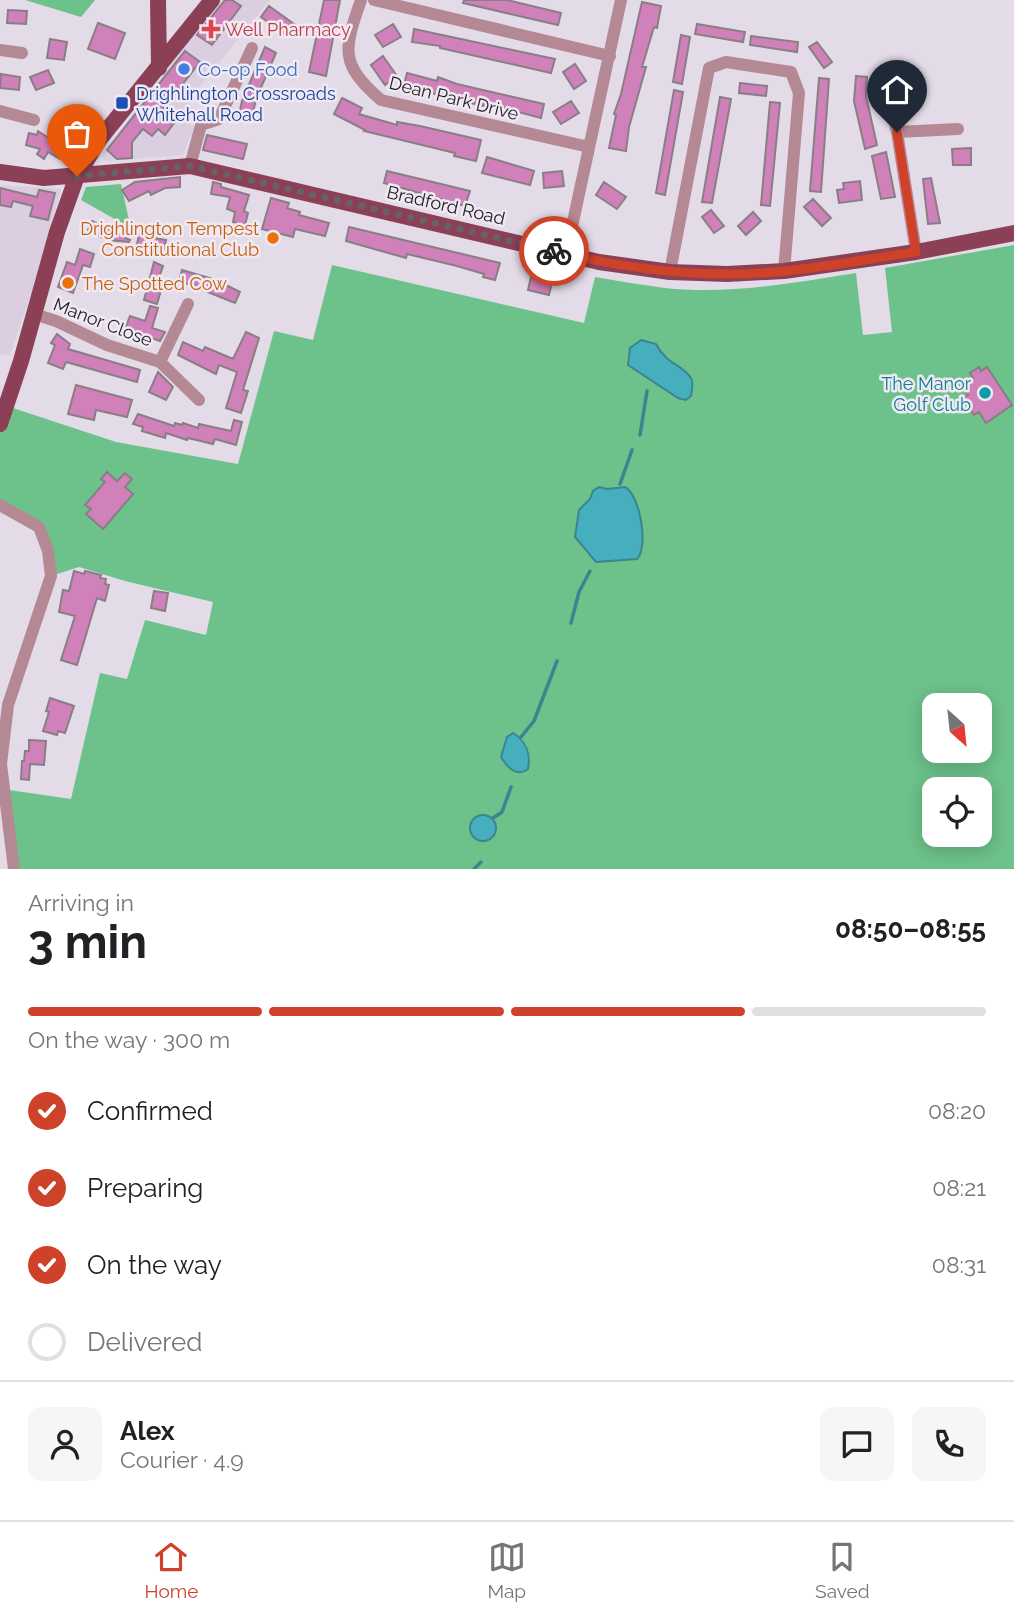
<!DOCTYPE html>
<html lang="en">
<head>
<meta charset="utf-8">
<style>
  body { margin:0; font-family:Raleway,sans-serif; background:#f6f6f6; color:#202124; height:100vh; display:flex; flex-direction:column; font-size:26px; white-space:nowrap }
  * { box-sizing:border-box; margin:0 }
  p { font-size:23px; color:#757577 }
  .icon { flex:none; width:38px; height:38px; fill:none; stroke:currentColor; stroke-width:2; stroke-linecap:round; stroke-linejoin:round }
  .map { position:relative; height:869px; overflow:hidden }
  .details { display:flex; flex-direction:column; background:#fff; flex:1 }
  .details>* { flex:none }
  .needle { width:46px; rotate:153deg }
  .fabs { position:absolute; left:922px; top:693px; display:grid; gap:14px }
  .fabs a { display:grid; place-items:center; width:70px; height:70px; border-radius:14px; background:#fff; box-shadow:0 4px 18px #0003; font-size:35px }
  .pin { position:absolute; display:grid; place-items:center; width:60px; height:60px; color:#fff; margin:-72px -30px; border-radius:50% 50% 50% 0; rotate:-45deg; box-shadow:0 0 7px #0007 }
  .pin .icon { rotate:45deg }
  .courier { position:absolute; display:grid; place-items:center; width:70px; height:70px; margin:-35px; border:5px solid #ce4229; border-radius:50%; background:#fff; color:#222; box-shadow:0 2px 9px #0007 }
  .head em { font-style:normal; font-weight:700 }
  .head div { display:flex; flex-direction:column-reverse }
  .head { display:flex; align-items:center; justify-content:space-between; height:119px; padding:0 28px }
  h1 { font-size:46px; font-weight:700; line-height:52px }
  .bar { display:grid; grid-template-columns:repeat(4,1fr); gap:10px 7px; align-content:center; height:84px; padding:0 28px }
  .bar i { height:9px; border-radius:5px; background:#e0e0e0 }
  .bar .current { background:#ce4229 }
  .bar p { grid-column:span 4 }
  .line { display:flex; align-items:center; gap:18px; padding:0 28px; border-top:2px solid #e0e0e0 }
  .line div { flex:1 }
  .round { display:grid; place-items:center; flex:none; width:74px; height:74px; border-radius:14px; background:#f6f6f6 }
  ol { padding:0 28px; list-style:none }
  li { display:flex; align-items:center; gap:21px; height:77px }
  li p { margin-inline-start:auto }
  li .icon { padding:7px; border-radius:50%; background:#ce4229; color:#fff; stroke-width:4 }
  li:last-child { color:#757577 }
  li i { width:38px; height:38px; border:4px solid #e0e0e0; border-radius:50% }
  .tab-bar { display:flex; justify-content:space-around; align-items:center; height:98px; border-top:2px solid #e0e0e0; background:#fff; font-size:19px; color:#757577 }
  .tab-bar a { display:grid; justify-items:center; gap:4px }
  .tab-bar .current { color:#ce4229 }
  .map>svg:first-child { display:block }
  .built { fill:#dacee0 }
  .green { fill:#6dc28b; fill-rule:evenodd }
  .water { fill:#46afbd; stroke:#3c848f; stroke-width:2 }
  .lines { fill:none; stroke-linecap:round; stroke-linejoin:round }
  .stream { stroke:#3c848f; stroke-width:3.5 }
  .building { fill:#d181b9; stroke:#897e85; stroke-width:2 }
  .minor { stroke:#b58993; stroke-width:12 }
  .major { stroke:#8b4056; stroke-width:16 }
  .done { stroke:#676269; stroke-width:7; stroke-dasharray:0 12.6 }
  .route { stroke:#ce4229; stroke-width:9 }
  .health-dot { fill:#e0444e; stroke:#f0e9f4; stroke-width:2.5 }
  .shop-dot { fill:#3f7fe0; stroke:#f0e9f4; stroke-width:2.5 }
  .transit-dot { fill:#1a4fb4; stroke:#f0e9f4; stroke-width:2.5 }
  .food-dot { fill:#e8710a; stroke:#f0e9f4; stroke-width:2.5 }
  .culture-dot { fill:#0f9aa8; stroke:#f0e9f4; stroke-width:2.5 }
  .labels { text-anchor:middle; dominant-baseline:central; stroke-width:5; stroke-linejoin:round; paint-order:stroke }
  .health-label { font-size:18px; fill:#be3a42; stroke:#f0e9f4; text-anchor:start }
  .shop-label { font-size:18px; fill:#366cbe; stroke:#f0e9f4; text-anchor:start }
  .transit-label { font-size:18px; fill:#164399; stroke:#f0e9f4; text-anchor:start }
  .street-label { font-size:18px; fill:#242125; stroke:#f0e9f4 }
  .food-label { font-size:18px; fill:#c56008; stroke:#f0e9f4; text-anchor:end }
  .culture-label { font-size:18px; fill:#0d838f; stroke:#f0e9f4; text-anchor:end }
</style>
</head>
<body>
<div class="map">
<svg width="1014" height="869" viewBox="0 0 1014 869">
  <rect width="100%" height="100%" fill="#e3dbe7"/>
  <path class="built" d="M220,0H270L195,92L182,120L194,127L183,155L106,161L102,157L103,153Z
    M0,185L61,189L39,272L10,355L0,354Z"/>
  <path class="green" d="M25,0H95L81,17Z
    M121,184L129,220L127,226L81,200L86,187Z
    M1014,245V869H17L9,790L71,799L100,673L127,679L145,620L206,635L213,602L125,581L79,567L51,576L39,527L0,505V424L7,406L116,442L238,464L274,331L313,340L332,265L584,323L595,277C619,281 642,285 665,288C729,295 793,283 856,273L863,335L892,332L885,268ZM934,705H980V751H934ZM934,789H980V835H934Z"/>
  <path class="water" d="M641,340L656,344C666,364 683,365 691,378C694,382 692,390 691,396L686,400L678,398L628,365L630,348Z
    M599,487L607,489L625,487C640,495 649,547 637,559L596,562L575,537L579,510L590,499L593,491Z
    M513,733C526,741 531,754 528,769C517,778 507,767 501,757L507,737Z
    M470 828a13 13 0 1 1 26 0a13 13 0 1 1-26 0Z"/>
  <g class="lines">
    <path class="stream" d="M640,435L647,391
      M620,484L632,450
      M571,623L579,592L590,571
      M521,737L534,721L557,661
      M493,818L502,812L511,787
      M474,869L481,862"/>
  </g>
  <path class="building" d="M225,0H232L241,6L212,45L197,35Z
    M324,0H340L326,76L309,72Z
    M464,0H507L561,13L558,25L463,3Z
    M642,2L661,6L657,28L654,27L642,67H646L629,127L626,151L609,148L616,115L614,114L621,94Z
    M269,6L294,24L286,35L261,17Z
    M8,10L27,11L26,24L7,23Z
    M98,23L125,33L115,59L88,49Z
    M393,24L401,37L383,47L375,35Z
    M697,24L745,32L743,42L695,34Z
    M414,29L555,59L551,73L440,48V46L412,42Z
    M681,35L690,37L682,84L673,82Z
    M751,36L798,42L797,52L750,45Z
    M50,39L67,42L64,60L47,58Z
    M817,42L832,62L824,68L809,47Z
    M265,47L276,53L256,99L251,122L238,119L242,101Z
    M185,51L200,62L163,109L177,119L165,135L158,129L152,136L143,129L132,142V158L117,159L107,150Z
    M383,56L397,76L385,85L371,65Z
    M575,64L586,81L574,89L563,72Z
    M908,68L922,80L911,92L898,80Z
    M48,70L54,83L36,90L30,77Z
    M407,73L437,81L438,77L457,84L544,104L541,118L484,103V106L452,99L404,85Z
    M1,74L20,77L19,90L0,88Z
    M856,76L867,77L866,96L877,145L865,149L854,101Z
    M819,78L829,79L821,192L810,191Z
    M740,83L767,86L766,96L739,93Z
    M674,90L683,92L665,195L656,193Z
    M720,97L731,99L712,203L702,202Z
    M342,98L362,108L359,114L397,125V122L420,126L481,140L476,161L454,156L455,153L364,131L365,130L334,114Z
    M571,101L579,113L561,124L553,112Z
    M770,102L780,103L770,206L761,205Z
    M38,131L58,144L66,133L74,139L60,159L48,152L44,159L37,154L40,149L26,145L29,133L37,135Z
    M207,135L247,144L243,159L203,150Z
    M971,148V165H953L952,149Z
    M886,152L895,197L881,199L872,156Z
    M487,157L534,171L530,185L482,173Z
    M387,171L470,191L465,206L384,183Z
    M562,171L564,186L544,188L543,173Z
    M180,177V187L165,188L151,195L149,191L129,201L122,190L135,182Z
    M931,178L940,223L928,224L923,179Z
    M860,181L862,200L839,203L837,190L844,189L843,183Z
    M213,182L221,184V187L249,195L244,211L248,213L245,225L233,222L235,212L227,209L230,197L211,194Z
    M604,182L626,197L617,209L596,195Z
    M0,188L37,197L39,190L55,193L48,220L30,216L33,206L13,201L11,207L0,205Z
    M271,198L289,203L287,208L300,212L299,215L329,223L325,236L295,229L293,237L262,229Z
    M813,199L831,218L822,226L804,207Z
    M711,210L724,226L714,233L702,217Z
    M753,212L761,221L746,235L738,226Z
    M92,221L130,240L129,242L107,240L88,230Z
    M349,227L500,263L495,280L483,277L484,274L457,266L407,254L406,258L346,241Z
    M139,235L166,240L164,249L137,244Z
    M80,249L94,254L90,267L83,265L73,293L58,287L67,262L75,265Z
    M154,262L163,266L156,286L162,287L157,304L144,300Z
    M182,270L216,280L240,292L235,303L200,289L201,287L179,282Z
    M531,277L552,282L549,295L528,290Z
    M150,306L158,308L152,328L165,332L160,341L125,329L130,316L145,321Z
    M246,332L259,338L243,390L248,391L241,413L226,408L237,372L219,365L216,374L178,355L183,342L203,351L205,347L233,359Z
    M57,334L70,344L68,349L140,370L137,382L66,362L63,369L48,363L55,345L51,343Z
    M979,367L981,371L987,367L1012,405L986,423L979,412L974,415L963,398L968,395L961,386L973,378L970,373Z
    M158,372L173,387L166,400L149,392Z
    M76,385L132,400L127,417L96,410L94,420L68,414Z
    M138,414L174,426L175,423L182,425L183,423L198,428L199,424L231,431L234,420L242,422L236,445L215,439L213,444L188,438L187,440L166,433L165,438L142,431L143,427L133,424Z
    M107,472L117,481L125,473L132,479L125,487L133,494L103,529L86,514L91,509L85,505L105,482L101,479Z
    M74,571L84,574L85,571L101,575L100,578L106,579L105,584L109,585L105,601L97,598L77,665L61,660L75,616L59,612L63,590L69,591Z
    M154,591L168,593L165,611L151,608Z
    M50,698L74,706L65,733L58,731L57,735L43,731L49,712L46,711Z
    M29,740L46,741L44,765L30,764L29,780L21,779L22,761H24L25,751H29Z"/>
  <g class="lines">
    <path class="minor" d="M361,0C344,49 339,64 381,100L589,147
      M374,0L610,56
      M0,50L22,53
      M890,101L897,132L916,252
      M0,111L34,120
      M897,132L958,129
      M190,166L201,125L219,119L252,48
      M566,254L621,0
      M670,272L709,68L726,62L791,72L799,93L784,271
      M34,314L56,321L107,345L160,362L188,304
      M160,362L199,400
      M0,505L39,527L48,551L51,576L8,705L1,764L14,869"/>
    <path class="major" d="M158,0L159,68
      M0,172L44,178L190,166L599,262L670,272L727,274L784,271L916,252L1014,233
      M0,424L21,361L57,232L77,176L99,140L212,0"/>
  </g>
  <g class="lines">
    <path class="done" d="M77,176L190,166L554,251"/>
    <path class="route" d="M554,251C610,265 666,274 724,274C788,275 853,261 916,252L897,132"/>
  </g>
  <path class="health-dot" d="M207.5 18.5h7v7h7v7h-7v7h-7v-7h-7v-7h7z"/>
  <circle class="shop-dot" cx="184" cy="69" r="7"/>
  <rect class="transit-dot" x="115" y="96" width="14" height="14" rx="3.5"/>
  <g class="food-dot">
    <circle cx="273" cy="238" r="7"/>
    <circle cx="68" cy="283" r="7"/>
  </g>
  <circle class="culture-dot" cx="985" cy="393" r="7"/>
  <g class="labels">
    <g class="health-label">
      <text x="225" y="29">Well Pharmacy</text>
    </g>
    <g class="shop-label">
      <text x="198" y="69">Co-op Food</text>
    </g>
    <g class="transit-label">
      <text x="136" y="93">Drighlington Crossroads<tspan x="136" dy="21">Whitehall Road</tspan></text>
    </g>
    <g class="street-label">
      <text transform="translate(454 98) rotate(14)">Dean Park Drive</text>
      <text transform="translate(446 205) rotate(13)">Bradford Road</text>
      <text transform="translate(103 322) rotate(21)">Manor Close</text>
    </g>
    <g class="food-label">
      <text x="259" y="228">Drighlington Tempest<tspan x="259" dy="21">Constitutional Club</tspan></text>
      <text x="82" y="283" text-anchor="start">The Spotted Cow</text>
    </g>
    <g class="culture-label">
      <text x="971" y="383">The Manor<tspan x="971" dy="21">Golf Club</tspan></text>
    </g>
  </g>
</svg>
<div class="fabs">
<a><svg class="needle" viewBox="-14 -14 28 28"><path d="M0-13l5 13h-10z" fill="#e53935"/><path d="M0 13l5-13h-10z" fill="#757577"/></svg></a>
<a><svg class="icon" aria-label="locate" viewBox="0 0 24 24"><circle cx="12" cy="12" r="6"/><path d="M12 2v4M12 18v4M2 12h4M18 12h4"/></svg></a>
</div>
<div class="pin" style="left:77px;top:176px;background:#ea580c"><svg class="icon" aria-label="bag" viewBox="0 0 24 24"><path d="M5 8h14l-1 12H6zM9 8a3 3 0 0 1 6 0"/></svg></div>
<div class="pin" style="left:897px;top:132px;background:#1f2937"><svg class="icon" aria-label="home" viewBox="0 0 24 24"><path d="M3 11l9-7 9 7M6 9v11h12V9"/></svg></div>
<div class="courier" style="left:554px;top:251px"><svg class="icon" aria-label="bike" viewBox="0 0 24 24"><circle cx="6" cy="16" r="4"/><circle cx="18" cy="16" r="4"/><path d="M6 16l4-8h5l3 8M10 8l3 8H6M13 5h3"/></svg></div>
</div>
<section class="details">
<div class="head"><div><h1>3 min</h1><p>Arriving in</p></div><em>08:50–08:55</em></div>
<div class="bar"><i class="current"></i><i class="current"></i><i class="current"></i><i></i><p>On the way · 300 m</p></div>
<ol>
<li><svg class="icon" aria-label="check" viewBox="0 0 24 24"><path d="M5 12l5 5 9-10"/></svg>Confirmed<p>08:20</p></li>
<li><svg class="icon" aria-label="check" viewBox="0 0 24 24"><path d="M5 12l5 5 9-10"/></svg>Preparing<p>08:21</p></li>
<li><svg class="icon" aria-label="check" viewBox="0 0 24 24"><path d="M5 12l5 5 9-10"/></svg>On the way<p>08:31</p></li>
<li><i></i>Delivered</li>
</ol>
<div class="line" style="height:126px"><a class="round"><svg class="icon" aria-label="person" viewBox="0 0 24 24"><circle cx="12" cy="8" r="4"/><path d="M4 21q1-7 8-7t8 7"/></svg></a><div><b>Alex</b><p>Courier · 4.9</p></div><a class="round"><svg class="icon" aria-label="chat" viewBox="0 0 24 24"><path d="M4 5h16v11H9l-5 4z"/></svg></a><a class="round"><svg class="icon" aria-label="phone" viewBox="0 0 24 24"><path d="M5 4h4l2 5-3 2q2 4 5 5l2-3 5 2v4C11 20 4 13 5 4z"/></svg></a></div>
</section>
<nav class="tab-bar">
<a class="current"><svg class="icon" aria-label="home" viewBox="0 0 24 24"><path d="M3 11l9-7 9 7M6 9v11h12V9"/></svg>Home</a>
<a><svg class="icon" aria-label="map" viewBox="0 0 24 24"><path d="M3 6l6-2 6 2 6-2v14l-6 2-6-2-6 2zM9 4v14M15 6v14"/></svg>Map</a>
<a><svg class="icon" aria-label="saved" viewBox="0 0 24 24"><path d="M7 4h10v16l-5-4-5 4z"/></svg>Saved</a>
</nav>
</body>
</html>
